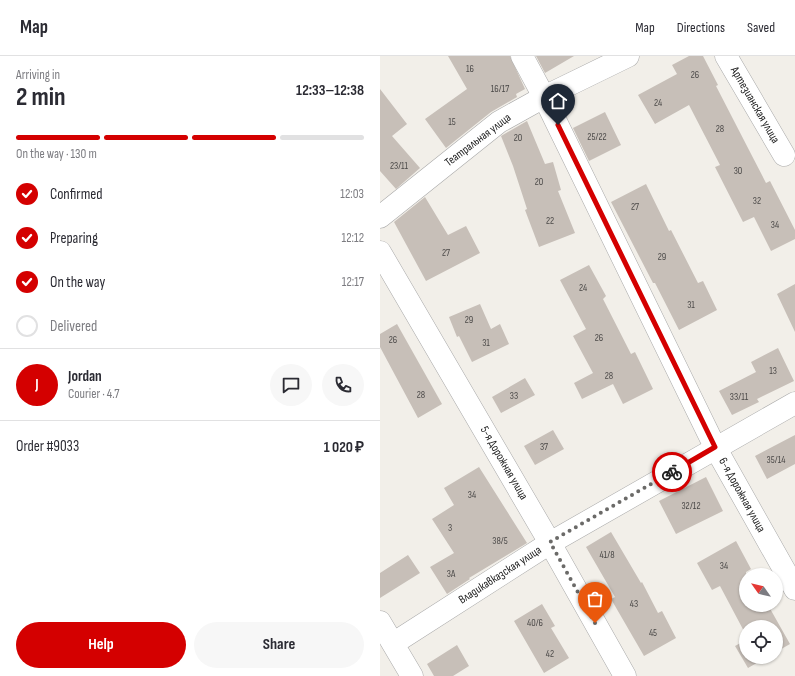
<!DOCTYPE html>
<html lang="en">
<head>
<meta charset="utf-8">
<style>
  body { margin:0; font-family:"Sofia Sans Condensed",sans-serif; background:#f7f7f7; color:#2b2b33; height:100vh; display:flex; flex-direction:column; font-size:15px; white-space:nowrap }
  * { box-sizing:border-box; margin:0 }
  p { font-size:13px; color:#7c7c81 }
  .icon { flex:none; width:22px; height:22px; fill:none; stroke:currentColor; stroke-width:2; stroke-linecap:round; stroke-linejoin:round }
  .map { position:relative; flex:1; overflow:hidden }
  .drawer { display:flex; flex-direction:column; background:#fff; width:380px }
  .drawer>* { flex:none }
  .needle { width:26px; rotate:304deg }
  .controls { position:absolute; left:359px; top:512px; display:grid; gap:8px }
  .controls a { display:grid; place-items:center; width:44px; height:44px; border-radius:50%; background:#fff; box-shadow:0 1px 3px #0004; font-size:20px }
  .pin { position:absolute; display:grid; place-items:center; width:34px; height:34px; color:#fff; margin:-41px -17px; border-radius:50% 50% 50% 0; rotate:-45deg; box-shadow:0 0 4px #0007 }
  .pin .icon { rotate:45deg }
  .courier { position:absolute; display:grid; place-items:center; width:40px; height:40px; margin:-20px; border:3px solid #d40000; border-radius:50%; background:#fff; color:#222; box-shadow:0 1px 5px #0007 }
  .headline em { font-style:normal; font-weight:700 }
  .headline div { display:flex; flex-direction:column-reverse }
  .headline { display:flex; align-items:center; justify-content:space-between; height:68px; padding:0 16px }
  h1 { font-size:26px; font-weight:700; line-height:30px }
  .bar { display:grid; grid-template-columns:repeat(4,1fr); gap:6px 4px; align-content:center; height:48px; padding:0 16px }
  .bar i { height:5px; border-radius:3px; background:#e1e1e2 }
  .bar .current { background:#d40000 }
  .bar p { grid-column:span 4 }
  .line { display:flex; align-items:center; gap:10px; padding:0 16px; border-top:1px solid #e1e1e2 }
  .line div { flex:1 }
  .round { display:grid; place-items:center; flex:none; width:42px; height:42px; border-radius:21px; background:#f7f7f7 }
  ol { padding:0 16px; list-style:none }
  li { display:flex; align-items:center; gap:12px; height:44px }
  li p { margin-inline-start:auto }
  li .icon { padding:4px; border-radius:50%; background:#d40000; color:#fff; stroke-width:4 }
  li:last-child { color:#7c7c81 }
  li i { width:22px; height:22px; border:2px solid #e1e1e2; border-radius:50% }
  .cta { display:flex; gap:8px; margin-top:auto; padding:8px 16px }
  .cta a { flex:1; height:46px; border-radius:24px; background:#d40000; color:#fff; font-size:16px; font-weight:700; line-height:46px; text-align:center }
  .cta a+a { background:#f7f7f7; color:#2b2b33 }
  header { display:flex; align-items:center; gap:24px; box-sizing:border-box; height:56px; padding:0 20px; background:#fff; border-bottom:1px solid #e1e1e2 }
  header strong { font-size:19px }
  nav { display:flex; gap:22px; margin-inline-start:auto; font-size:14px }
  main { display:flex; flex:1; min-height:0 }
  .map>svg:first-child { display:block }
  .building { fill:#c7bfb8 }
  .lines { fill:none; stroke-linecap:round; stroke-linejoin:round }
  .minor-casing { stroke:#a9a9a9; stroke-width:23 }
  .minor { stroke:#fff; stroke-width:22 }
  .done { stroke:#6b6a68; stroke-width:4; stroke-dasharray:0 7.2 }
  .route { stroke:#d40000; stroke-width:5 }
  .labels { text-anchor:middle; dominant-baseline:central; stroke-width:3; stroke-linejoin:round; paint-order:stroke }
  .number-label { font-size:10px; fill:#4b4948 }
  .street-label { font-size:12px; fill:#222; stroke:#fff }
</style>
</head>
<body>
<header>
<strong>Map</strong>
<nav><a>Map</a><a>Directions</a><a>Saved</a></nav>
</header>
<main>
<section class="drawer">
<div class="headline"><div><h1>2 min</h1><p>Arriving in</p></div><em>12:33–12:38</em></div>
<div class="bar"><i class="current"></i><i class="current"></i><i class="current"></i><i></i><p>On the way · 130 m</p></div>
<ol>
<li><svg class="icon" aria-label="check" viewBox="0 0 24 24"><path d="M5 12l5 5 9-10"/></svg>Confirmed<p>12:03</p></li>
<li><svg class="icon" aria-label="check" viewBox="0 0 24 24"><path d="M5 12l5 5 9-10"/></svg>Preparing<p>12:12</p></li>
<li><svg class="icon" aria-label="check" viewBox="0 0 24 24"><path d="M5 12l5 5 9-10"/></svg>On the way<p>12:17</p></li>
<li><i></i>Delivered</li>
</ol>
<div class="line" style="height:72px"><b class="round" style="background:#d40000;color:#fff">J</b><div><b>Jordan</b><p>Courier · 4.7</p></div><a class="round"><svg class="icon" aria-label="chat" viewBox="0 0 24 24"><path d="M4 5h16v11H9l-5 4z"/></svg></a><a class="round"><svg class="icon" aria-label="phone" viewBox="0 0 24 24"><path d="M5 4h4l2 5-3 2q2 4 5 5l2-3 5 2v4C11 20 4 13 5 4z"/></svg></a></div>
<div class="line" style="height:52px"><div>Order #9033</div><b>1 020 ₽</b></div>
<div class="cta"><a>Help</a><a>Share</a></div>
</section>
<div class="map">
<svg width="415" height="620" viewBox="0 0 415 620">
  <rect width="100%" height="100%" fill="#f2efe9"/>
  <path class="building" d="M68,0H130L145,33L136,38L137,41L111,56L66,92L45,63L87,33Z
    M156,0H194L165,17Z
    M309,0H323L338,29L336,30L369,94L386,127L390,125L415,174V183L391,195L374,161L363,166L335,111L340,109L309,49L275,68L258,39L297,18L292,9Z
    M0,33L27,68L12,80L40,112L16,133L0,115Z
    M225,56L241,89L209,105L193,72Z
    M147,65L165,108L173,106L181,134L178,135L195,177L159,191L145,154L147,153L133,110L121,80Z
    M266,128L289,175L291,174L318,227L323,225L337,254L299,274L275,227H273L231,146Z
    M45,141L68,179L86,170L100,197L46,225L14,166Z
    M209,209L226,240L223,243L251,298L255,296L273,333L243,348L233,328L202,343L194,327L213,317L193,280L206,273L180,224Z
    M415,228V276L397,238Z
    M100,248L111,273L120,268L129,288L92,306L79,280L77,281L69,261Z
    M17,268L62,348L38,362L0,291V278Z
    M398,292L414,325L377,343L379,346L352,359L339,335L376,316L371,306Z
    M145,322L155,339L121,357L112,341Z
    M173,374L184,393L155,409L144,390Z
    M415,379V408L387,423L375,400Z
    M99,411L147,487L89,522L90,523L67,538L50,511L74,497L52,463L74,449L64,432Z
    M326,421L343,455L296,478L279,445Z
    M231,476L261,527L262,526L278,557L282,555L296,582L264,600L231,543L235,541L206,491Z
    M356,485L371,513L366,516V549H388L410,588L396,596V571H366V579L340,530L332,534L317,507Z
    M28,499L40,517L0,542V517Z
    M162,548L175,570L171,572L189,602L164,617L134,565Z
    M366,584V601H387L368,612L355,590Z
    M77,589L89,610L73,620H54L47,608Z"/>
  <g class="lines">
    <g class="minor-casing">
      <path id="minor" d="M142,0L164,41L335,391L415,533
        M346,0L404,99
        M0,161L119,66L164,41L248,0
        M0,196L170,487L245,620
        M0,566L32,620
        M14,587L170,487L415,347"/>
    </g>
    <use href="#minor" class="minor"/>
  </g>
  <g class="lines">
    <path class="done" d="M215,567L170,486L292,416"/>
    <path class="route" d="M178,69L335,391L292,416"/>
  </g>
  <g class="labels">
    <g class="number-label">
      <text x="90" y="13">16</text>
      <text x="315" y="19">26</text>
      <text x="120" y="33">16/17</text>
      <text x="278" y="47">24</text>
      <text x="72" y="66">15</text>
      <text x="340" y="73">28</text>
      <text x="217" y="81">25/22</text>
      <text x="138" y="82">20</text>
      <text x="19" y="110">23/11</text>
      <text x="358" y="115">30</text>
      <text x="159" y="126">20</text>
      <text x="377" y="145">32</text>
      <text x="255" y="151">27</text>
      <text x="170" y="165">22</text>
      <text x="395" y="169">34</text>
      <text x="66" y="197">27</text>
      <text x="282" y="201">29</text>
      <text x="203" y="232">24</text>
      <text x="311" y="249">31</text>
      <text x="89" y="264">29</text>
      <text x="219" y="282">26</text>
      <text x="13" y="284">26</text>
      <text x="106" y="287">31</text>
      <text x="393" y="315">13</text>
      <text x="229" y="320">28</text>
      <text x="41" y="339">28</text>
      <text x="134" y="340">33</text>
      <text x="359" y="341">33/11</text>
      <text x="164" y="391">37</text>
      <text x="396" y="404">35/14</text>
      <text x="92" y="439">34</text>
      <text x="311" y="450">32/12</text>
      <text x="70" y="472">3</text>
      <text x="120" y="485">38/5</text>
      <text x="227" y="499">41/8</text>
      <text x="344" y="510">34</text>
      <text x="71" y="518">3А</text>
      <text x="254" y="548">43</text>
      <text x="155" y="567">40/6</text>
      <text x="273" y="577">45</text>
      <text x="170" y="598">42</text>
    </g>
    <g class="street-label">
      <text transform="translate(375 49) rotate(60)">Артезианская улица</text>
      <text transform="translate(98 84) rotate(-37)">Театральная улица</text>
      <text transform="translate(124 407) rotate(60)">5-я Дорожная улица</text>
      <text transform="translate(362 439) rotate(61)">6-я Дорожная улица</text>
      <text transform="translate(120 519) rotate(-33)">Владикавказская улица</text>
    </g>
  </g>
</svg>
<div class="controls">
<a><svg class="needle" viewBox="-14 -14 28 28"><path d="M0-13l5 13h-10z" fill="#e53935"/><path d="M0 13l5-13h-10z" fill="#7c7c81"/></svg></a>
<a><svg class="icon" aria-label="locate" viewBox="0 0 24 24"><circle cx="12" cy="12" r="6"/><path d="M12 2v4M12 18v4M2 12h4M18 12h4"/></svg></a>
</div>
<div class="pin" style="left:215px;top:567px;background:#ea580c"><svg class="icon" aria-label="bag" viewBox="0 0 24 24"><path d="M5 8h14l-1 12H6zM9 8a3 3 0 0 1 6 0"/></svg></div>
<div class="pin" style="left:178px;top:69px;background:#1f2937"><svg class="icon" aria-label="home" viewBox="0 0 24 24"><path d="M3 11l9-7 9 7M6 9v11h12V9"/></svg></div>
<div class="courier" style="left:292px;top:416px"><svg class="icon" aria-label="bike" viewBox="0 0 24 24"><circle cx="6" cy="16" r="4"/><circle cx="18" cy="16" r="4"/><path d="M6 16l4-8h5l3 8M10 8l3 8H6M13 5h3"/></svg></div>
</div>
</main>
</body>
</html>
